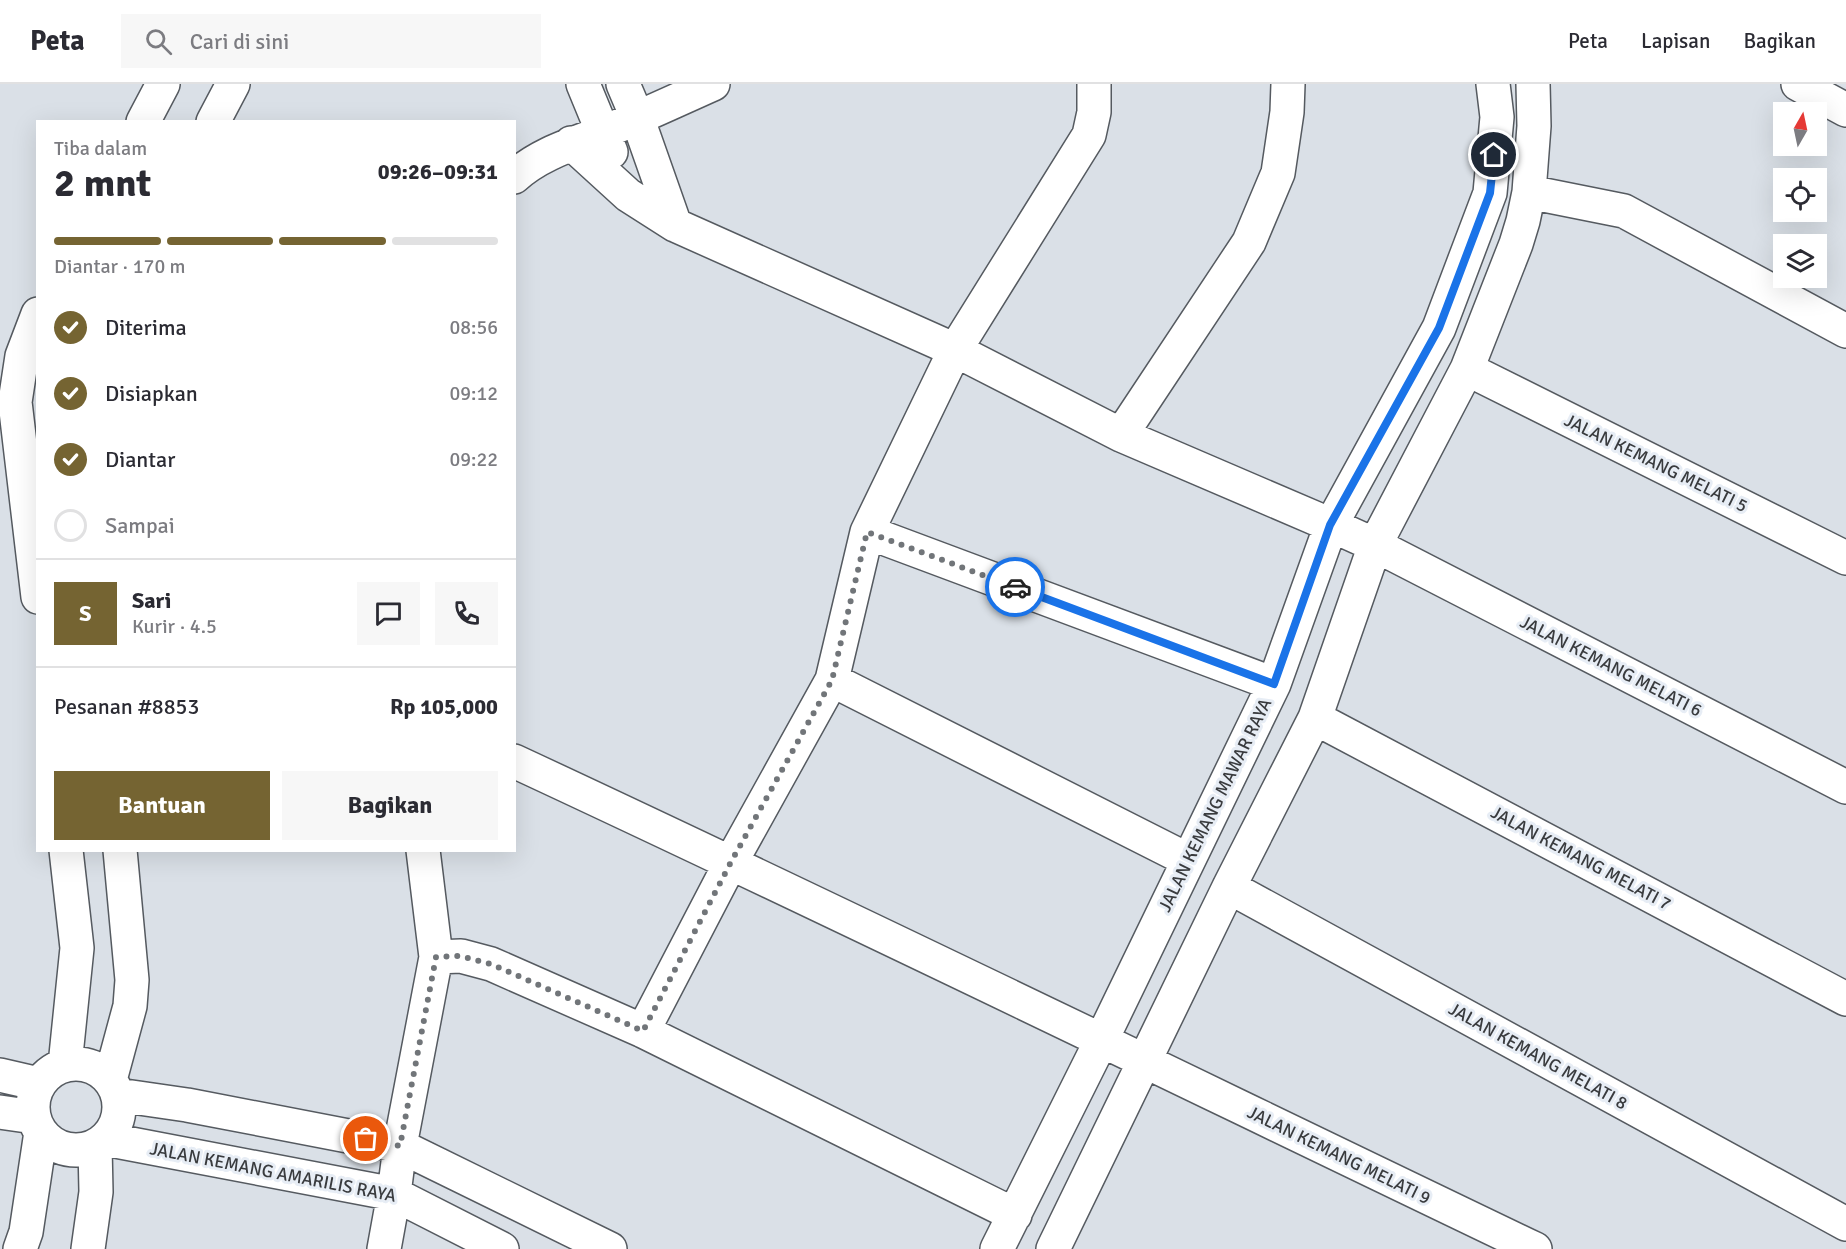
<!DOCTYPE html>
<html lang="id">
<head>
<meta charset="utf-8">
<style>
  body { margin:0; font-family:Signika,sans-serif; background:#f7f7f7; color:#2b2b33; height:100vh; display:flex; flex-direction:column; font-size:22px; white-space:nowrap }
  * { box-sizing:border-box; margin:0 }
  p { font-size:20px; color:#7c7c81 }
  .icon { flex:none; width:33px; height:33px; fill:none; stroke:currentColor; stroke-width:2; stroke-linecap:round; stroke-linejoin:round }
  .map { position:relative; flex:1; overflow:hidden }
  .side { position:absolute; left:36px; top:36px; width:480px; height:732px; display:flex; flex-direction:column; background:#fff; border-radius:0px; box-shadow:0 6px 24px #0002 }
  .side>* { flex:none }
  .needle { width:39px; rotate:9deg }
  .fabs { position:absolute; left:1773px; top:18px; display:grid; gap:12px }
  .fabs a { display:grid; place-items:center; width:54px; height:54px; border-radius:0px; background:#fff; box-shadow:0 6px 24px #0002; font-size:30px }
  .pin { position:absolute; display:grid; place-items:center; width:51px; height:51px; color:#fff; margin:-26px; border:3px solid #fff; border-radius:50%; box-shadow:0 2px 6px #0007 }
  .courier { position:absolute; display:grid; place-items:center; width:60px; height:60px; margin:-30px; border:4px solid #1a73e8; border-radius:50%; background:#fff; color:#222; box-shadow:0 2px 8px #0007 }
  .summary em { font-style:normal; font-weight:700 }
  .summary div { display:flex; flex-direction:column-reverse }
  .summary { display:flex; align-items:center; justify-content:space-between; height:102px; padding:0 18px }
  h1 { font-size:39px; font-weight:700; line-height:45px }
  .bar { display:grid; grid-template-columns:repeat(4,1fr); gap:9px 6px; align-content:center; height:72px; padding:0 18px }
  .bar i { height:8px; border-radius:4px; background:#e1e1e2 }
  .bar .active { background:#756432 }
  .bar p { grid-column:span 4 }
  .line { display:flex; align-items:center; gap:15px; padding:0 18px; border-top:2px solid #e1e1e2 }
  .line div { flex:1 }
  .round { display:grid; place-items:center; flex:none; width:63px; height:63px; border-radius:0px; background:#f7f7f7 }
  ol { padding:0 18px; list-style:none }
  li { display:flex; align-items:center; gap:18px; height:66px }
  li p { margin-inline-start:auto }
  li .icon { padding:6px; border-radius:50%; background:#756432; color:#fff; stroke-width:4 }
  li:last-child { color:#7c7c81 }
  li i { width:33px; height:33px; border:3px solid #e1e1e2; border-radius:50% }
  .button { display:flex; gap:12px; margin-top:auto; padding:12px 18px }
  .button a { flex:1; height:69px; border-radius:0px; background:#756432; color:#fff; font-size:24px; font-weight:700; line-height:69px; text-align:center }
  .button a+a { background:#f7f7f7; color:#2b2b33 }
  header { display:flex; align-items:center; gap:36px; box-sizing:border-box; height:84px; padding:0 30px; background:#fff; border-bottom:2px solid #e1e1e2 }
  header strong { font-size:28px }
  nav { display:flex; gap:33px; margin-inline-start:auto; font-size:21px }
  .search { width:420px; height:54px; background:#f7f7f7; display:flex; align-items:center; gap:15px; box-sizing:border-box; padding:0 21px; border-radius:0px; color:#7c7c81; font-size:22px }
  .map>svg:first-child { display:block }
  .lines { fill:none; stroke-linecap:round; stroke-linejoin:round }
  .minor-casing { stroke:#555a60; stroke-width:36 }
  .minor { stroke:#fff; stroke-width:33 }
  .done { stroke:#717579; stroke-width:6; stroke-dasharray:0 10.8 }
  .route { stroke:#1a73e8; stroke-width:8 }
  .labels { text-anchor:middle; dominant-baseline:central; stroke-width:6; stroke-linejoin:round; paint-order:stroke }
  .street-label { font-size:18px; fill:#393b3e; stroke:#e7edf5 }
</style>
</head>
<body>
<header>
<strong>Peta</strong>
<div class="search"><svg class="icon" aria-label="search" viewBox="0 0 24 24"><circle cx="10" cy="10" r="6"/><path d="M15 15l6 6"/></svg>Cari di sini</div>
<nav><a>Peta</a><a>Lapisan</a><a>Bagikan</a></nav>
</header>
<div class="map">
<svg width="1846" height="1165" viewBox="0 0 1846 1165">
  <rect width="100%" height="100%" fill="#dae0e7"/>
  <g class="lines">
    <g class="minor-casing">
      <path id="minor" d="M583,0L611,68
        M623,0L637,33L675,141
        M1798,0L1846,26
        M143,38L163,0
        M213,38L233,0
        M571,59L628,111L675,141L955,266L1121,351L1331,441L1375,461L1846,703
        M514,93C539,70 573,60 604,48C641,33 677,16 713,0
        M1529,108L1624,127L1846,247
        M38,230L22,272L15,318L38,513
        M1467,285L1846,474
        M1121,351L1249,158L1278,89L1287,28L1288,0
        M867,448L1274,600
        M832,596L1188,776
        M1315,634L1846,915
        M514,677C856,836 1195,1002 1535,1165
        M1229,803L1846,1140
        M436,873L461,872L491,880L643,947L1015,1131
        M643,947L731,778L832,596L867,448L955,266L1089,51L1094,28V0
        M33 1023a43 43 0 1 1 86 0a43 43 0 1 1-86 0Z
        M65,981L77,864L66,766
        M0,991L39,1000
        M110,996L130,922L132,896L120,766
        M118,1011L187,1021L400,1062L610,1165
        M0,1028L34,1033
        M105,1055L394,1110L502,1165
        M20,1165L26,1148L41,1048
        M88,1165L96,1108L95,1062
        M384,1165L394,1110L400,1062L436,873L423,766
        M997,1165L1102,955L1274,600L1331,441L1439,244L1490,109L1497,33L1493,0
        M1053,1165L1229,803L1315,634L1375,461L1467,285L1516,160L1523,137L1529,108L1534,42L1533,0"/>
    </g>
    <use href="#minor" class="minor"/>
  </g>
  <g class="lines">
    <path class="done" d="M366,1055L400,1062L436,873L460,872L491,880L643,947L731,778L832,596L867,448L1015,503"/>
    <path class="route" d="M1015,503L1274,600L1330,441L1439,244L1490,109L1494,71"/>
  </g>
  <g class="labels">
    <g class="street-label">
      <text transform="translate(1656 379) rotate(26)">JALAN KEMANG MELATI 5</text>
      <text transform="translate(1611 582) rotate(27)">JALAN KEMANG MELATI 6</text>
      <text transform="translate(1215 721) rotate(-64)">JALAN KEMANG MAWAR RAYA</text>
      <text transform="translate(1581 774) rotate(28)">JALAN KEMANG MELATI 7</text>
      <text transform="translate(1538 972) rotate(29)">JALAN KEMANG MELATI 8</text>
      <text transform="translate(1339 1071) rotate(26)">JALAN KEMANG MELATI 9</text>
      <text transform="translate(273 1088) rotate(11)">JALAN KEMANG AMARILIS RAYA</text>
    </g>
  </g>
</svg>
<div class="fabs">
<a><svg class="needle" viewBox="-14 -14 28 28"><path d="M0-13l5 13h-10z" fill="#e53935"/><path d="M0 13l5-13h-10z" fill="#7c7c81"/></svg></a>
<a><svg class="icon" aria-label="locate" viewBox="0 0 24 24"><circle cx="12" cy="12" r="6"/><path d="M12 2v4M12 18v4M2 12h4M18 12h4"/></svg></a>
<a><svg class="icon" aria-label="layers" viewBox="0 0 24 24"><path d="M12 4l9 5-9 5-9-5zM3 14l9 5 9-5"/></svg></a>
</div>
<div class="pin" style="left:366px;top:1055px;background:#ea580c"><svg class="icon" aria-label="bag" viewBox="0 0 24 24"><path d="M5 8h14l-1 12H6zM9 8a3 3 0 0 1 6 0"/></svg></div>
<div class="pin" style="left:1494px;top:71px;background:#1f2937"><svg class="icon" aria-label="home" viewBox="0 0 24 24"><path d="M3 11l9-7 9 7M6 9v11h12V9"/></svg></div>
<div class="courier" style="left:1015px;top:503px"><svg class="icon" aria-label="car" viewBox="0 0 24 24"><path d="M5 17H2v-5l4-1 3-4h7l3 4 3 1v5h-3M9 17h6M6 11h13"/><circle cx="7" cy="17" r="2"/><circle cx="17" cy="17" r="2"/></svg></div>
<section class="side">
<div class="summary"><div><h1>2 mnt</h1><p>Tiba dalam</p></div><em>09:26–09:31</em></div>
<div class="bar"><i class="active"></i><i class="active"></i><i class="active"></i><i></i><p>Diantar · 170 m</p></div>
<ol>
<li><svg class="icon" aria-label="check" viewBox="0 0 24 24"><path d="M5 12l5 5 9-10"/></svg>Diterima<p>08:56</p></li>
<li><svg class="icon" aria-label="check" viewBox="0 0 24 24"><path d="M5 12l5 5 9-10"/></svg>Disiapkan<p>09:12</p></li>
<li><svg class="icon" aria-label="check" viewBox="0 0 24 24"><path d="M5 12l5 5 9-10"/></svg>Diantar<p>09:22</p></li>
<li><i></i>Sampai</li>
</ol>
<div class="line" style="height:108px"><b class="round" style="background:#756432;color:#fff">S</b><div><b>Sari</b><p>Kurir · 4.5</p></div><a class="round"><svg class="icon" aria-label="chat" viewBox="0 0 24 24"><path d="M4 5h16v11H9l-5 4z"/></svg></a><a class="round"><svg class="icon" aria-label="phone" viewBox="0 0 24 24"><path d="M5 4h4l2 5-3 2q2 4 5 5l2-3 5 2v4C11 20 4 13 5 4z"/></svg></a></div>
<div class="line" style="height:78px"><div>Pesanan #8853</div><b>Rp 105,000</b></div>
<div class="button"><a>Bantuan</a><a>Bagikan</a></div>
</section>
</div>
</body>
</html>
